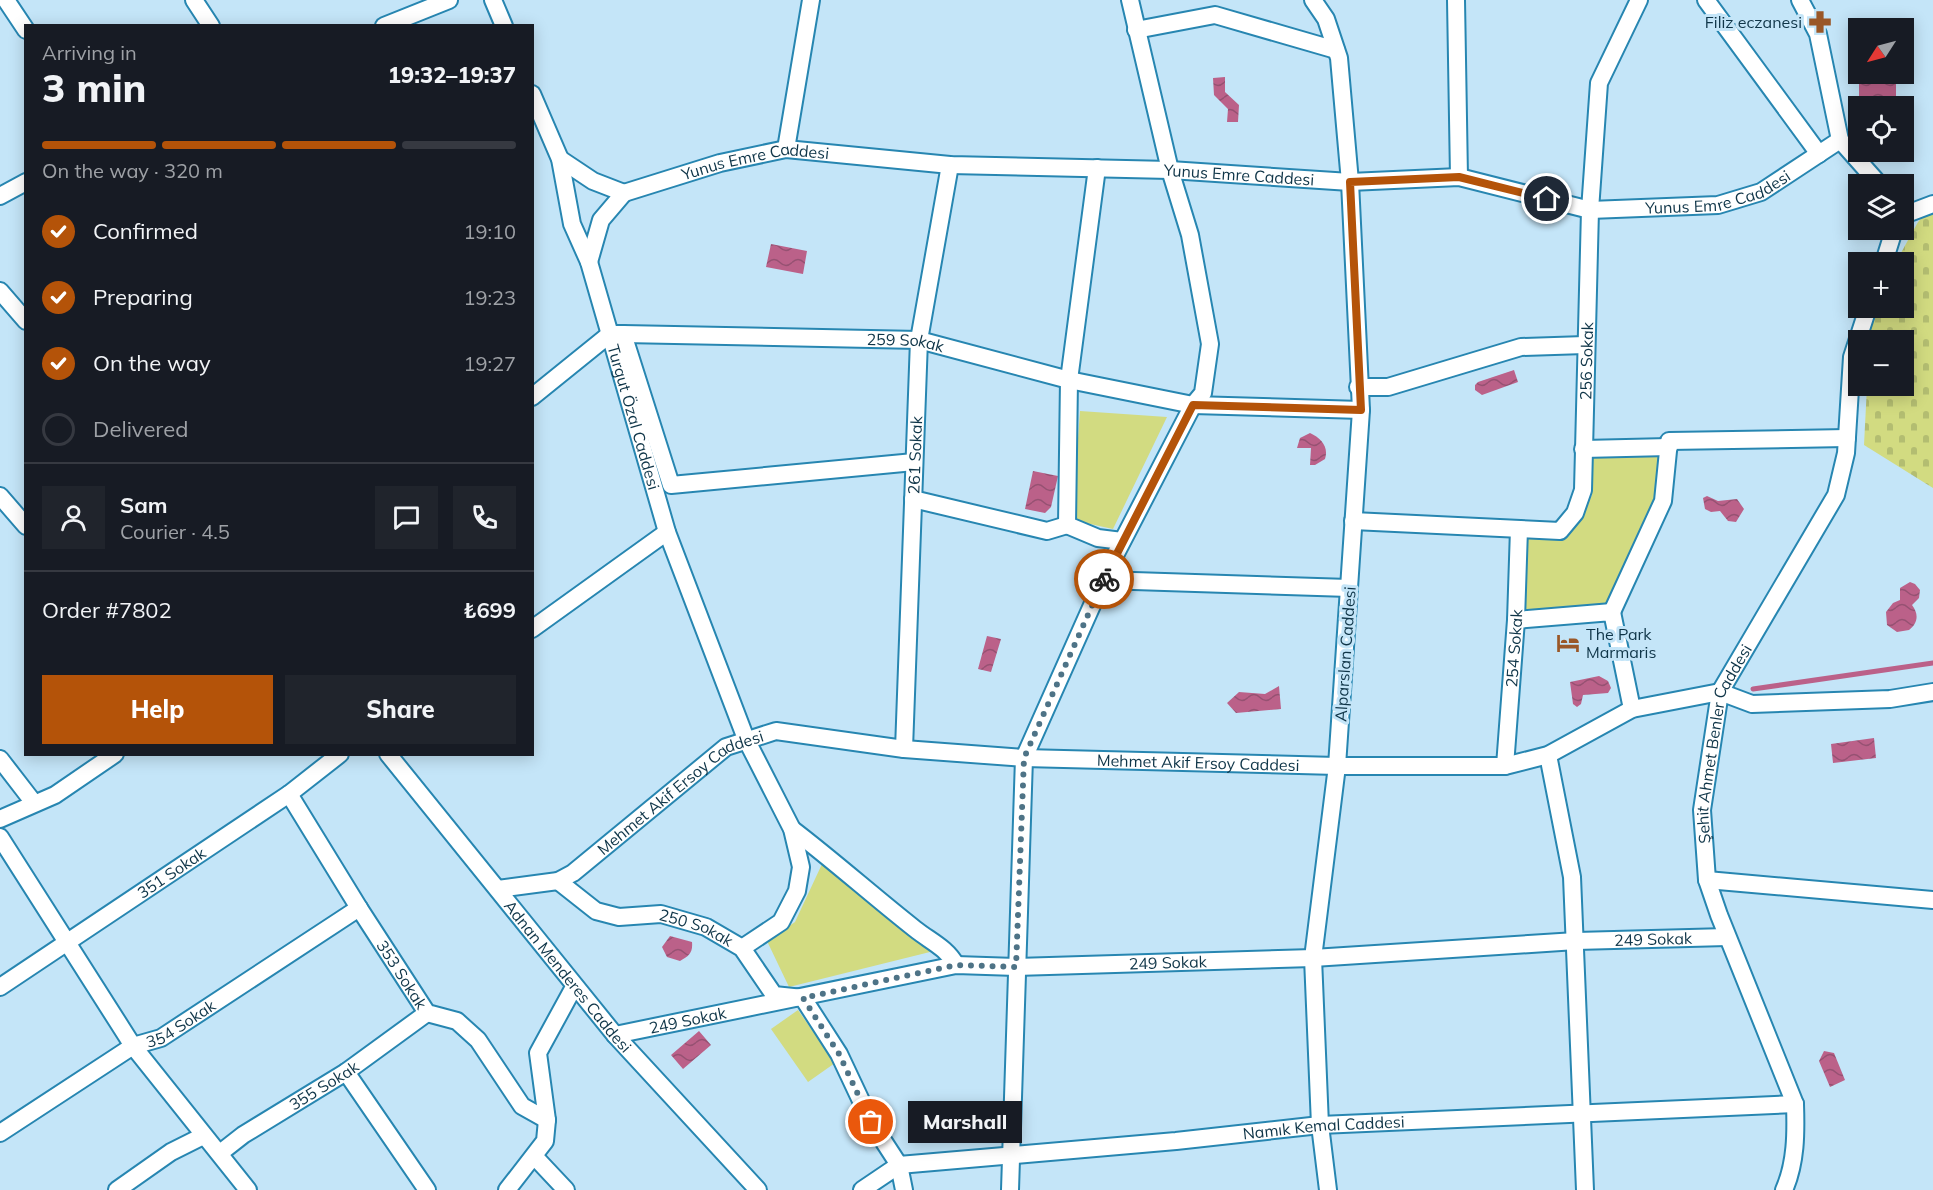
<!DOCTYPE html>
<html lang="en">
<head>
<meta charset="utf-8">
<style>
  body { margin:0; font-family:Mulish,sans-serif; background:#20242c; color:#f1f3f6; height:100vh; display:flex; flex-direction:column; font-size:22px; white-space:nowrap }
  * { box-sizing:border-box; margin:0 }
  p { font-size:20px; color:#9ea1a6 }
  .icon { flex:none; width:33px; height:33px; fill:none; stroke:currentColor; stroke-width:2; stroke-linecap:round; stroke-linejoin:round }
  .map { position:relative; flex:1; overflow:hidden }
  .side { position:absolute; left:24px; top:24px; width:510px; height:732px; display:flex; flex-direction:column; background:#171b24; border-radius:0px; box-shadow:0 3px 15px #0003 }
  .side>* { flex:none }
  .needle { width:39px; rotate:234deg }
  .controls { position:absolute; left:1848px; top:18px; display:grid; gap:12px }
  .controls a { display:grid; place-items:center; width:66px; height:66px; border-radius:0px; background:#171b24; box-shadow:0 3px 15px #0003; font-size:30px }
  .pin { position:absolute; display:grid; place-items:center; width:51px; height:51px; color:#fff; margin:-26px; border:3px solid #fff; border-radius:50%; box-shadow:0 2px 6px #0007 }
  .courier { position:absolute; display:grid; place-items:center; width:60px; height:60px; margin:-30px; border:4px solid #b45309; border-radius:50%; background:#fff; color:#222; box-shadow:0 2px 8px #0007 }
  .bubble { position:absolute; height:42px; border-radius:0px; background:#171b24; box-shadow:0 3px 15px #0003; font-size:20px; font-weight:800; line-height:42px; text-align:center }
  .summary em { font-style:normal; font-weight:800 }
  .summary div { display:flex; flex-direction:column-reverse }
  .summary { display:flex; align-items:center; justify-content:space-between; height:102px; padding:0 18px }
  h1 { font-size:39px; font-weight:800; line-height:45px }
  .bar { display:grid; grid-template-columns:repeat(4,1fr); gap:9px 6px; align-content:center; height:72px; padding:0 18px }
  .bar i { height:8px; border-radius:4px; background:#363941 }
  .bar .active { background:#b45309 }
  .bar p { grid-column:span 4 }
  .line { display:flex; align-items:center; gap:15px; padding:0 18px; border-top:2px solid #363941 }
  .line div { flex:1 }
  .round { display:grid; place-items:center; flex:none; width:63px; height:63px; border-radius:0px; background:#20242c }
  ol { padding:0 18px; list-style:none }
  li { display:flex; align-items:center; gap:18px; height:66px }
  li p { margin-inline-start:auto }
  li .icon { padding:6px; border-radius:50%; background:#b45309; color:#fff; stroke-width:4 }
  li:last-child { color:#9ea1a6 }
  li i { width:33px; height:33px; border:3px solid #363941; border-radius:50% }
  .button { display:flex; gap:12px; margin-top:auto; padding:12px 18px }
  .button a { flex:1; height:69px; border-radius:0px; background:#b45309; color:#fff; font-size:24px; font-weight:800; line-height:69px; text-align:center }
  .button a+a { background:#20242c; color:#f1f3f6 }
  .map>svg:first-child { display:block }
  .cemetery { fill:url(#cemetery-stones) }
  .green { fill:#d2db81 }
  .water { fill:url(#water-waves) }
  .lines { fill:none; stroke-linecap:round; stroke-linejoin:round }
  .stream { stroke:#bb6189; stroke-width:5 }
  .minor-casing { stroke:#2786b1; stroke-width:20 }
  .minor { stroke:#fff; stroke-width:16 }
  .done { stroke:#4e7386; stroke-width:6; stroke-dasharray:0 10.8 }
  .route { stroke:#b45309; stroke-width:8 }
  .labels { text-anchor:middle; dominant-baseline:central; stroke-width:6; stroke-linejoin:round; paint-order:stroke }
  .poi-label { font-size:16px; fill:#0f3548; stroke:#c4e5f8; text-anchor:end }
  .street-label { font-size:16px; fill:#0f3548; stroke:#c4e5f8 }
</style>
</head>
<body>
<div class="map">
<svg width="1933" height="1190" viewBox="0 0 1933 1190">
  <defs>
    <pattern id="cemetery-stones" width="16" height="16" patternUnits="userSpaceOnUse" patternTransform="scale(1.5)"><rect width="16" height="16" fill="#d2db81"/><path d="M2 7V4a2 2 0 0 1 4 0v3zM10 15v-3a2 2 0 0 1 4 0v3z" fill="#b3bd71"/></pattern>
    <pattern id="water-waves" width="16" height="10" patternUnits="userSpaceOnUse" patternTransform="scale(1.5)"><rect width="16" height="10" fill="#bb6189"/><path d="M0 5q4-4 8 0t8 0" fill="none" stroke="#965172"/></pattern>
  </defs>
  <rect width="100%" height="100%" fill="#c4e5f8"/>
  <path class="cemetery" d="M1933,205V488L1864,445L1867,386H1904V340H1869L1870,311L1872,308H1904V262H1896L1918,222Z"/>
  <path class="green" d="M1080,411L1167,417L1113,529L1072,520Z
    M1664,451L1657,499L1610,603L1521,613L1525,536L1579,519L1592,495V455Z
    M822,864L934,951L789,987L767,941L795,922Z
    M798,1010L835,1063L808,1082L771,1029Z"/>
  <path class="water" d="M1859,74H1896V106H1859Z
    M1225,77V92L1239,105L1238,122H1227L1228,109L1214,95L1213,78Z
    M771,244L807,251L803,274L766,267Z
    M1514,370L1518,382L1482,395L1475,390V385L1478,382Z
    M1310,433C1321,438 1329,447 1325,459L1315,465H1310L1311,448H1297L1300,438Z
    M1033,471L1058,476L1051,507L1045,513L1025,509Z
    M1707,496L1718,501L1737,499L1744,509L1736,522L1728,521L1720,511L1711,512L1705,509L1703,498Z
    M1910,582L1915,584L1920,590L1919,598L1912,605C1919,614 1918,623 1909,630L1897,632L1887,625L1886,612L1893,603L1900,600V588Z
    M987,636L1001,639L991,672L978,669Z
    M1599,676L1608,681L1611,688L1608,693L1583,695L1581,704L1577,707L1573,704L1570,682Z
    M1279,686L1281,709L1236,713L1227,703L1239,692L1265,694Z
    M1874,738L1876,758L1833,763L1831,744Z
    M670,936L692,942C693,953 689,956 680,961L667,957L662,947Z
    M699,1031L711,1045L683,1069L671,1055Z
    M1824,1051L1834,1053L1845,1080L1830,1087L1819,1061Z"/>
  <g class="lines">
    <path class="stream" d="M1753,689L1933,663"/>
    <g class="minor-casing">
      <g id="minor">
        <path d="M6,0L26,30"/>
        <path d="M194,0L211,26"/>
        <path d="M493,0L504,26"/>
        <path d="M1313,0L1326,19L1339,58L1350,182L1361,410L1337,766L1313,958L1320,1125L1328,1190"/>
        <path d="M1456,0L1459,177"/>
        <path d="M1706,0L1819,154"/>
        <path d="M1800,0L1818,34L1840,140L1879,184"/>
        <path d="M384,26L449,0"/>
        <path d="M1136,30L1215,15L1336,50"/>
        <path id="s1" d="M532,94L560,159L572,224L589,262L667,532L746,739L792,829L801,867L797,891L781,922L742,948"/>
        <path d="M786,149L811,0"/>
        <path d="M560,159L593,181L624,193"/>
        <path d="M1097,168L1069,380L1067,525L1098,538L1122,541"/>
        <path id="s2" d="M624,193L720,163L786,149L950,165L1170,170L1350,182L1459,177L1590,210L1718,205L1761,192L1840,140"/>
        <path d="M0,196L26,182"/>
        <path d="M1904,215L1933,204"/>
        <path d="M589,262L601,220L624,193"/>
        <path d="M1884,262L1894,230"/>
        <path d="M0,291L26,321"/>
        <path d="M623,334L671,485L914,462"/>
        <path d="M1358,387H1388L1521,347L1585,345"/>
        <path id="s3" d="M532,397L610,334H623L919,340L1069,380L1193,405L1361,410"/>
        <path d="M1583,449L1669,447"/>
        <path d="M0,496L26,526"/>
        <path d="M913,499L1047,531L1067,525"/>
        <path id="s4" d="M1353,521L1560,531L1575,513L1583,490L1590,210L1599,83L1639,0"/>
        <path d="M1103,580L1349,588"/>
        <path d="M1612,612L1663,501L1669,441L1847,438"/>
        <path d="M1516,620L1612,612L1632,709"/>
        <path d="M532,629L667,532"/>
        <path id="s5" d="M904,749L919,340L950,165"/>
        <path id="s6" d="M388,754L615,1035L758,1190"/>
        <path d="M1548,755L1572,877L1585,1190"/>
        <path d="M0,759L34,803"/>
        <path id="s7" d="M1505,766L1516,620L1519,529"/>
        <path id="s8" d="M289,794L359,908L427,1013L457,1021L478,1040L522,1106L547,1120"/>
        <path d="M0,819L55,795L115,754"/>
        <path d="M792,829C834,861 873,896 915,929C930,941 947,948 956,965"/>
        <path d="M0,837L133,1046L248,1190"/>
        <path d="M1707,880L1933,900"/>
        <path id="s9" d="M558,881L596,911L619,917L661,914L706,927L742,948L774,995L803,998L839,1054L871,1122L899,1165L904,1190"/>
        <path id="s10" d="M498,889L558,881L573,873L726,747L776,731L904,749L1024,758L1337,766H1505L1548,755L1632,709L1720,692L1752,704L1890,699L1933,692"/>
        <path id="s11" d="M0,987L289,794L340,754"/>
        <path id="s12" d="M615,1035L956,965L1016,967L1313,958L1576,941L1727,937"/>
        <path d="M346,1072L427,1190"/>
        <path id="s13" d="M0,1133L133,1046L161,1038L359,908"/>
        <path id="s14" d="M220,1153L243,1135L346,1072L427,1013"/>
        <path d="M534,1156L566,1190"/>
        <path d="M117,1190L171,1152L203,1136"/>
        <path d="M507,1190L545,1141L547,1120L538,1053L574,987"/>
        <path id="s15" d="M862,1190L899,1165L1176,1141L1320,1125L1795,1104"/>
        <path d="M1010,1190L1024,758L1110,565L1193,405L1203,393L1210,344L1190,235L1170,170L1130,0"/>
        <path id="s16" d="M1784,1190C1796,1163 1796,1133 1795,1104L1719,915L1707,880L1702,810L1720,692L1836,495L1846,453L1852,357L1868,308"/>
      </g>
    </g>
    <use href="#minor" class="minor"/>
  </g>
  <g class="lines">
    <path class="done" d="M871,1122L839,1054L803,998L956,965L1016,967L1024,758L1104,579"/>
    <path class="route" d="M1104,579L1193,405L1361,410L1350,182L1459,177L1547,199"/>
  </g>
  <defs>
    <g id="pharmacy-bare" transform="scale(1.8)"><path d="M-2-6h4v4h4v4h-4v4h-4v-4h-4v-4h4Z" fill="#9a5727" stroke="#c4e5f8" stroke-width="2.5" paint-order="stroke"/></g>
    <g id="hotel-bare" transform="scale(1.8)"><path d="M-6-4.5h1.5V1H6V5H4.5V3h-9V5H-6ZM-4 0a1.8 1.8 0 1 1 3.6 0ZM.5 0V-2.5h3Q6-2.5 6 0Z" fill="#9a5727" stroke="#c4e5f8" stroke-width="2.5" paint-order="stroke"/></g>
  </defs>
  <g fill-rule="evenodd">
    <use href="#pharmacy-bare" x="1820" y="22"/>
    <use href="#hotel-bare" x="1568" y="643"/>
  </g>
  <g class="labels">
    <g class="poi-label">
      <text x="1802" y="22">Filiz eczanesi</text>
      <text x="1586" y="634" text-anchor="start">The Park<tspan x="1586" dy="18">Marmaris</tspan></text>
    </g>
    <g class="street-label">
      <text stroke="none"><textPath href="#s2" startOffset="136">Yunus Emre Caddesi</textPath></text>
      <text stroke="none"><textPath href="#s2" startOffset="622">Yunus Emre Caddesi</textPath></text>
      <text stroke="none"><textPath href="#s2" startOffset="1108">Yunus Emre Caddesi</textPath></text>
      <text stroke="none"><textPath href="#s3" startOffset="396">259 Sokak</textPath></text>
      <text stroke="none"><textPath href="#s4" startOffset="384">256 Sokak</textPath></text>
      <text stroke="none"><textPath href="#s1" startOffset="340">Turgut Özal Caddesi</textPath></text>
      <text stroke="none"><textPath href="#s5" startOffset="294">261 Sokak</textPath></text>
      <text stroke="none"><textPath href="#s7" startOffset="118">254 Sokak</textPath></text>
      <text transform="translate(1345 654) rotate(-86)">Alparslan Caddesi</text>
      <text stroke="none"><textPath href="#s16" startOffset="468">Şehit Ahmet Benler Caddesi</textPath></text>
      <text stroke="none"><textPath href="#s10" startOffset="752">Mehmet Akif Ersoy Caddesi</textPath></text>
      <text stroke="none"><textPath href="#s10" startOffset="213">Mehmet Akif Ersoy Caddesi</textPath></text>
      <text stroke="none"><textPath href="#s11" startOffset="206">351 Sokak</textPath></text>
      <text stroke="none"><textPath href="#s9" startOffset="152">250 Sokak</textPath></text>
      <text stroke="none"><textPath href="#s12" startOffset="1046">249 Sokak</textPath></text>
      <text stroke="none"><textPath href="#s12" startOffset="560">249 Sokak</textPath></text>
      <text stroke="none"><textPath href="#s8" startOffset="213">353 Sokak</textPath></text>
      <text stroke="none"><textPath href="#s6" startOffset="286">Adnan Menderes Caddesi</textPath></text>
      <text stroke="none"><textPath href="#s12" startOffset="74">249 Sokak</textPath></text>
      <text stroke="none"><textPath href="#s13" startOffset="212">354 Sokak</textPath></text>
      <text stroke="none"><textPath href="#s14" startOffset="124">355 Sokak</textPath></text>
      <text stroke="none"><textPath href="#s15" startOffset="471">Namık Kemal Caddesi</textPath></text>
    </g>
  </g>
</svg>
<div class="controls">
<a><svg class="needle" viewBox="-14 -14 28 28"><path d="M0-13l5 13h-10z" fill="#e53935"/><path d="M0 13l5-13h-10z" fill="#9ea1a6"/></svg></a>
<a><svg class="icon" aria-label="locate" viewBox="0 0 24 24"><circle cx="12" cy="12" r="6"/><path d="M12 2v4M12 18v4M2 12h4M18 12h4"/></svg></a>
<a><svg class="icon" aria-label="layers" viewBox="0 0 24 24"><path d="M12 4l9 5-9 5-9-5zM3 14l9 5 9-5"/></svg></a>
<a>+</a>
<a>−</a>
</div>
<div class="pin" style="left:871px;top:1122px;background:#ea580c"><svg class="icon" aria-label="bag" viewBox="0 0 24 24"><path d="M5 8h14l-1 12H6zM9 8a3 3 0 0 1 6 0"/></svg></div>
<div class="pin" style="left:1547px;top:199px;background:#1f2937"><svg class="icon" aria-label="home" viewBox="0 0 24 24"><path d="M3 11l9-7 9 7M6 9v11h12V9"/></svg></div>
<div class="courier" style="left:1104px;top:579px"><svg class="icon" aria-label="bike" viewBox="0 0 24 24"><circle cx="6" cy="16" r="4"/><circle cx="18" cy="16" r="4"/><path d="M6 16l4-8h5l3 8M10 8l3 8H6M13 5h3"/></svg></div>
<div class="bubble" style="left:908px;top:1101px;width:114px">Marshall</div>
<section class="side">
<div class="summary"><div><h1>3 min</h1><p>Arriving in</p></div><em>19:32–19:37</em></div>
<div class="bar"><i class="active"></i><i class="active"></i><i class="active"></i><i></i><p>On the way · 320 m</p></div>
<ol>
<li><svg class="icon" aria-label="check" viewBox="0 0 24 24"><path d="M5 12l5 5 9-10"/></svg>Confirmed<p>19:10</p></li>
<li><svg class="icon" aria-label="check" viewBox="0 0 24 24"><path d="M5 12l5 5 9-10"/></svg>Preparing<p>19:23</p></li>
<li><svg class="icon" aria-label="check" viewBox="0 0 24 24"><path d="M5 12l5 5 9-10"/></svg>On the way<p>19:27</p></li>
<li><i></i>Delivered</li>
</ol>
<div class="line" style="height:108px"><a class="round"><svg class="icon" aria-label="person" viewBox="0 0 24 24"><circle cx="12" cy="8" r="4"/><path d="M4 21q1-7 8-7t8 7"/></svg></a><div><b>Sam</b><p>Courier · 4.5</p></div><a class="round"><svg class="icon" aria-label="chat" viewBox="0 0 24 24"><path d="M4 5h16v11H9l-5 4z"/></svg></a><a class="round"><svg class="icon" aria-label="phone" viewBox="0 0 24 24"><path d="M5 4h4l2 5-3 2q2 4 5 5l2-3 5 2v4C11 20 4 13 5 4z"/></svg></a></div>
<div class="line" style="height:78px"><div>Order #7802</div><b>₺699</b></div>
<div class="button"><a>Help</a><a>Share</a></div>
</section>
</div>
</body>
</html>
